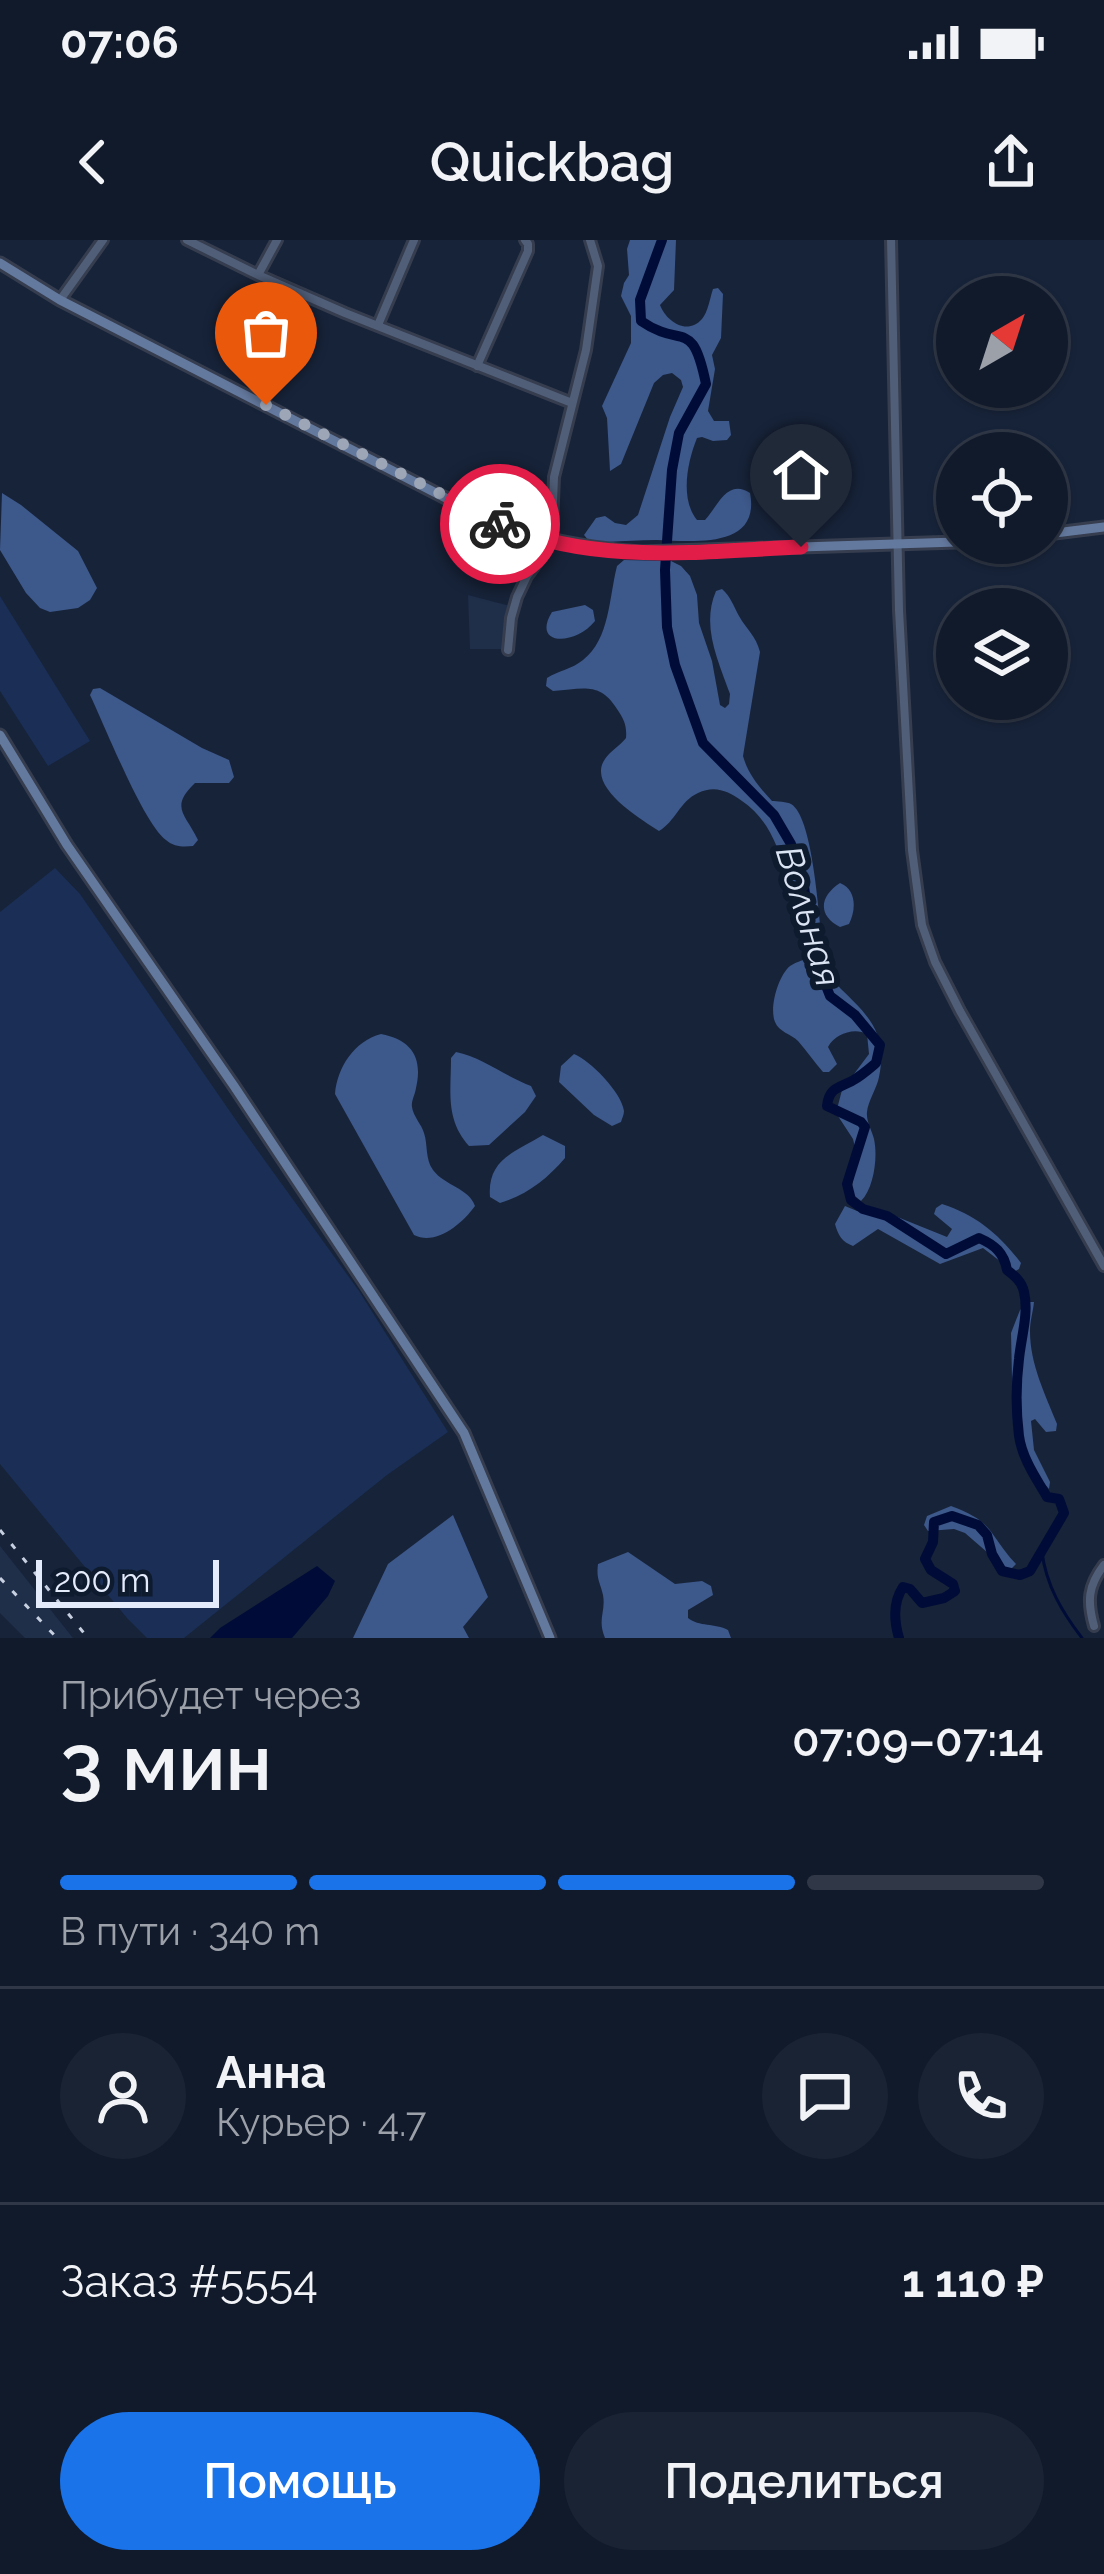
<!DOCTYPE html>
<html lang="ru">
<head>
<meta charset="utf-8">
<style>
  body { margin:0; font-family:Raleway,sans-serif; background:#1a2333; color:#f1f3f6; height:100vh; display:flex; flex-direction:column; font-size:45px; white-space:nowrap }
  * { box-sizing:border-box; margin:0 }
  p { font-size:39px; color:#9ca1a9 }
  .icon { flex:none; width:66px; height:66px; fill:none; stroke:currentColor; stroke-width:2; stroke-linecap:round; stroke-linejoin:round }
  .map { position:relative; height:1398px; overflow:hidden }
  .drawer { display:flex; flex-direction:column; background:#111a2b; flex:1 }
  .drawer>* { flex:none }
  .needle { width:78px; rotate:39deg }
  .buttons { position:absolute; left:936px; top:36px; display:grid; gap:24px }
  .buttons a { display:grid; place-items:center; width:132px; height:132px; border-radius:50%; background:#111a2b; box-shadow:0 3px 9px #0004,0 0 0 3px #303847; font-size:60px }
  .scale { position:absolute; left:36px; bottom:30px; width:183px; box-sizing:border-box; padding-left:12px; border:6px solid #e4ecfb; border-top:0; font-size:33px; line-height:42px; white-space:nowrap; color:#e4ecfb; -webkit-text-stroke:9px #0e1a2e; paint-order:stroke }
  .pin { position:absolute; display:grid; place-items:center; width:102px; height:102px; color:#fff; margin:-123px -51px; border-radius:50% 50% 50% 0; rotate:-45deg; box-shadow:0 0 12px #0007 }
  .pin .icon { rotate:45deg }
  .courier { position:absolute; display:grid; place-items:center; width:120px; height:120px; margin:-60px; border:9px solid #e11d48; border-radius:50%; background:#fff; color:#222; box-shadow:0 3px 15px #0007 }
  .overview em { font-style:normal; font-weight:600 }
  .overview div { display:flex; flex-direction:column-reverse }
  .overview { display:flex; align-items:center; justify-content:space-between; height:204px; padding:0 60px }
  h1 { font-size:78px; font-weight:600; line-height:90px }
  .bar { display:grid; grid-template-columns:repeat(4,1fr); gap:18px 12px; align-content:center; height:144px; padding:0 60px }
  .bar i { height:15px; border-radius:9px; background:#303847 }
  .bar .current { background:#1a73e8 }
  .bar p { grid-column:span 4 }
  .line { display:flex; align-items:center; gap:30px; padding:0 60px; border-top:3px solid #303847 }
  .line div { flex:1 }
  .round { display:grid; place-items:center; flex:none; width:126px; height:126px; border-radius:63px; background:#1a2333 }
  .cta { display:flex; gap:24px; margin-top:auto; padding:24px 60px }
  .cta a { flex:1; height:138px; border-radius:72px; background:#1a73e8; color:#fff; font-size:48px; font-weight:600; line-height:138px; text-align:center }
  .cta a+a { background:#1a2333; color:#f1f3f6 }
  .status { display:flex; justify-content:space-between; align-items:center; height:84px; padding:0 60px; background:#111a2b; direction:ltr }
  .status svg { height:33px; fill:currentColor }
  header { display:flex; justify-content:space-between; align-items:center; height:156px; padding:0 60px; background:#111a2b; font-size:54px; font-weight:600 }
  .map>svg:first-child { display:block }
  .built { fill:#1f2e49 }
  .green { fill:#1a2e56 }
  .forest { fill:#3d588a }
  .water { fill:#000c37 }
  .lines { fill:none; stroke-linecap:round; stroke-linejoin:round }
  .stream { stroke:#000c37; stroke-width:3 }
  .river { stroke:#000c37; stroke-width:10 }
  .street-casing { stroke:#353d4f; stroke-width:14 }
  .secondary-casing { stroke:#353d4f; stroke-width:15 }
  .street { stroke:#505e78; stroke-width:8 }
  .secondary { stroke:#64799e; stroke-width:9 }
  .rail { stroke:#c7d0e0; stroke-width:3; stroke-dasharray:6 12; stroke-linecap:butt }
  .done { stroke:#9ca6b7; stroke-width:12; stroke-dasharray:0 21.6 }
  .route { stroke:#e11d48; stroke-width:15 }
  .labels { text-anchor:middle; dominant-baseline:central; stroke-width:12; stroke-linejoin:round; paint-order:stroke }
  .water-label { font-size:36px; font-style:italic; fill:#dbe4f3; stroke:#0e1a2e }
</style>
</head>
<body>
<div class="status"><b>07:06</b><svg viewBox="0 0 49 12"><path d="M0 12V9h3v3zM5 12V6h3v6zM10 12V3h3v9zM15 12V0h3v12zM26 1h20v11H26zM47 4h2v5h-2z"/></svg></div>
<header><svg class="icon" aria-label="back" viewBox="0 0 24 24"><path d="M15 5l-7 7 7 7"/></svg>Quickbag<svg class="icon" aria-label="share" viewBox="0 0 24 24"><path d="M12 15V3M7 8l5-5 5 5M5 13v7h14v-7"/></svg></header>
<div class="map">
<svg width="1104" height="1398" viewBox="0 0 1104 1398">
  <rect width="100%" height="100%" fill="#172339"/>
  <path class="built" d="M468,355L510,366L505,380V409H470Z
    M0,1306L73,1398H25L0,1373Z"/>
  <path class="green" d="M0,356L90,501L48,526L0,451Z
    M55,628L80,654L240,886L359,1051L448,1192L387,1235L184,1398H147L127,1378L0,1224V672Z"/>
  <path class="forest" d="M630,0H676L674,50L660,65C666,81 687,96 702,79C708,72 710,58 713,49L718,48L723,54L721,98L712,115L715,129L708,171L714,181H729L731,195L727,200L713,201L702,197L697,198C687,223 680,259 697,280H705C718,266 727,238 750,253C761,310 691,301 656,300C640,300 624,301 607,302L589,301L584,295L596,278L605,276L615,283L626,285L638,275L670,177L683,147L681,140L672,133L663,135L654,143L621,224L610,231L607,178L602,166L631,103V76L621,56L624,43L629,35L627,9Z
    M2,253L21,265L78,311L97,348L90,360L78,368L50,372L40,368L26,353L0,310Z
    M624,320L671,321L681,326L690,336L697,355L699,383L712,421L720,465L725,468L729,464L730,454C718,420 701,386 716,351L722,349C731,357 733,365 739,376C747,390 756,396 760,412L743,516C748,534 759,547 772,561C776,561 788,562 791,564C812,576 818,667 821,692L817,702L807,706L798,696C787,649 785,590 742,561C728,551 715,545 698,553C680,561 675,582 659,591C639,578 586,546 605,519C610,511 620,506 626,498C627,486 624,479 617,469C600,441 582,449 553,451L546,446L547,438C558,431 572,429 583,420C610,399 609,357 617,326Z
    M585,365L593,370L595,381C575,406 531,406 552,372Z
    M100,448L202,508L229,520L234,537L229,543H195C169,568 186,574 198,600L193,606C183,607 174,607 166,600C143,583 105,486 90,455L93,449Z
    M840,643C857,650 856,670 849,684L840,687C817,675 820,656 840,643Z
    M808,718H820C829,728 831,739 841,749C869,776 888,794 879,837C877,848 868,861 867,872C866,881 872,891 874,899C878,917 874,948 861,961L851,953L857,916L853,899L836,873L842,850L869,814L867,794C854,787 835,794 828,807L837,824L829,832H823C814,822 807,811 798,801C791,794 779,792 775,782C769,768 778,736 790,726C796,722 801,721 808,718Z
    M381,794C412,800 423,818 416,848C415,855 411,861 412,867C413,876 422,885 424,893C428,905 425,919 433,930C445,946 469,948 475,966C462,984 436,1006 414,995L335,854C337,828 354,801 381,794Z
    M456,812C482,817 506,837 531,846L536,856L525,872L489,905L469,906C445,879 451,852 451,818Z
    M574,814C590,820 622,853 624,871C624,875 622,878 621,882L612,886L594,875L559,842L561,826Z
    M543,895L565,906V918C547,939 527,955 500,963L490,957C487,919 515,912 543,895Z
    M942,964C976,975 999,994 1021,1023L1019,1029L1014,1032L983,1008L940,1024L878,989L853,1006C842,1002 838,995 835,984L845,966L857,971L880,970L947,997L952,989L934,974L936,968Z
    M1030,1062H1034C1033,1072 1030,1081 1030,1091C1030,1124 1045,1154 1057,1184L1056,1191L1046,1192L1035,1179L1031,1181L1034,1210L1050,1242L1049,1249L1037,1235L1031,1219L1017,1202L1013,1184L1011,1093L1020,1070Z
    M951,1266C995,1282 988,1294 1016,1324L1011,1329L1003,1326L965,1293L954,1289L928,1291L924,1285L927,1276Z
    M453,1275L488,1357L463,1387L469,1398H353L388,1324Z
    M628,1312L675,1344L702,1341L711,1346L713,1355L688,1370V1378C699,1387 715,1383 728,1390L731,1398H605C597,1379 606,1372 603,1355C600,1342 596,1339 598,1324Z"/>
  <path class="water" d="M317,1326L335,1341L328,1356L292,1398H210L220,1388Z"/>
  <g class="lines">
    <path class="stream" d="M1042,1312C1046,1345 1062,1372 1082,1398"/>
    <path class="river" d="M662,0L640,60L641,81C683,110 692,76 706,144L679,193L672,230L665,330L667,387L675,425L703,503L774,575L791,604L803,639L808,676L821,733L830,756L855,775L880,805L876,823C869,829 861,836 852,841C838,848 829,848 827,866L861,882L865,887L847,944L851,960L863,969L887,976L946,1014L979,998C995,1005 1004,1013 1007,1030C1015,1036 1022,1042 1024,1052C1029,1073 1021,1098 1019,1119C1016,1143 1016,1172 1019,1196C1022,1218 1036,1238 1047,1257L1059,1259L1064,1273L1030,1331L1020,1335L1002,1331L992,1314L987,1295L978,1285L952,1276L934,1282L933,1302L925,1319L931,1330L953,1344L955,1351L944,1358L922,1363L910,1349L903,1347C893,1362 894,1381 899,1398"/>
    <g class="street-casing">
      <path id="street" d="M187,0L258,35L345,73L572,163
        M891,0L899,370L912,610L922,685L935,722L960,771L1104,1026
        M258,35L277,0
        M60,60L103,0
        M378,85L414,0
        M477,126L528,11V4L525,0
        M508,410L511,378L517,357L527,336L544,313L552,286L554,237L586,110L598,26L590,0
        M1094,1386C1087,1361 1088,1346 1104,1325"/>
    </g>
    <g class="secondary-casing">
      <path id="secondary" d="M0,23L60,60L471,271C532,298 575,307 641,312L957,302
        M1047,294L1104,287
        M0,495L67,605L234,846L464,1193L550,1398"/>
    </g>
    <use href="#street" class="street"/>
    <use href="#secondary" class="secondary"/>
    <path class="rail" d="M0,1290L88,1398
      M0,1338L57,1398"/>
  </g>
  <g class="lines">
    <path class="done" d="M266,165L500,284"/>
    <path class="route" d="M500,284C593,326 703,311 801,307"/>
  </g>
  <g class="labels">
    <g class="water-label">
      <text transform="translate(809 676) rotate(73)">Вольная</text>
    </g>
  </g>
</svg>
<div class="buttons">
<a><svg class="needle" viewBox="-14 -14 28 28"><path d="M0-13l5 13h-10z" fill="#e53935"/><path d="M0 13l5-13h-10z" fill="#9ca1a9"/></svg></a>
<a><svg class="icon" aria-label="locate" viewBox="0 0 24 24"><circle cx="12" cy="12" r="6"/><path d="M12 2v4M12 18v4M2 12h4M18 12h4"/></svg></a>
<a><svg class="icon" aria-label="layers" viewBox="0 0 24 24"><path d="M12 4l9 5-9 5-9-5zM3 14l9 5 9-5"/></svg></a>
</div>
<div class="scale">200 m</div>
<div class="pin" style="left:266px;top:165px;background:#ea580c"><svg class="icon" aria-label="bag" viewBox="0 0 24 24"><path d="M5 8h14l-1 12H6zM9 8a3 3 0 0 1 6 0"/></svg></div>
<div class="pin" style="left:801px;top:307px;background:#1f2937"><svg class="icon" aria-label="home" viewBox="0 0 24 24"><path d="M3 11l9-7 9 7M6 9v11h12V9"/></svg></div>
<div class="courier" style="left:500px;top:284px"><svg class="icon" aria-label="bike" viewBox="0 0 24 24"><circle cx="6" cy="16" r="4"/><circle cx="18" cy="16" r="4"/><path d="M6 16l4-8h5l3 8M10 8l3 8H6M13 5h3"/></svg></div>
</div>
<section class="drawer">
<div class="overview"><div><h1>3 мин</h1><p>Прибудет через</p></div><em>07:09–07:14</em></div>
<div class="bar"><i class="current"></i><i class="current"></i><i class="current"></i><i></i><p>В пути · 340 m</p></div>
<div class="line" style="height:216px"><a class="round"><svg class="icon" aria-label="person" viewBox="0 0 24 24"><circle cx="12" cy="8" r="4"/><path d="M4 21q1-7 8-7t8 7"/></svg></a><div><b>Анна</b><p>Курьер · 4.7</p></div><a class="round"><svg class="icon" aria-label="chat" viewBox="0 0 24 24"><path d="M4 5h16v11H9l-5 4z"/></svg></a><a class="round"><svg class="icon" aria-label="phone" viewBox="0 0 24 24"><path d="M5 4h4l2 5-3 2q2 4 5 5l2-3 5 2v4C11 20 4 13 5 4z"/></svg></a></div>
<div class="line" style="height:156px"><div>Заказ #5554</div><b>1 110 ₽</b></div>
<div class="cta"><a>Помощь</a><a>Поделиться</a></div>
</section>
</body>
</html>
